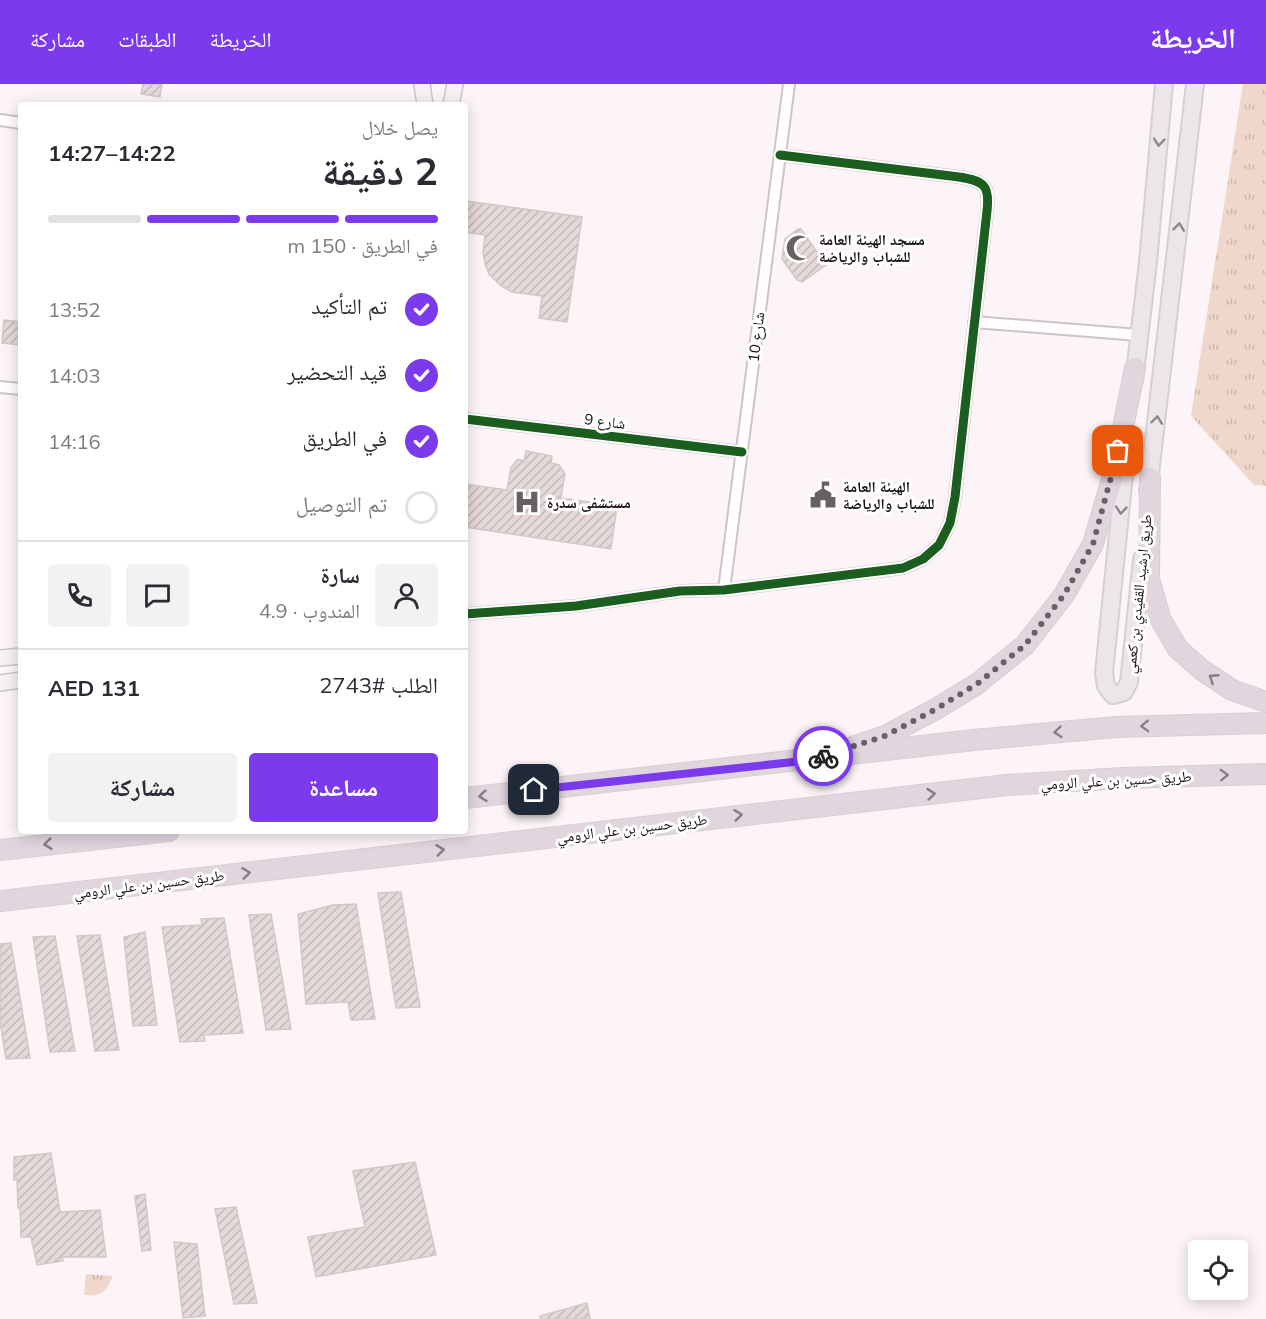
<!DOCTYPE html>
<html lang="ar">
<head>
<meta charset="utf-8">
<style>
  body { margin:0; font-family:Mulish,"Noto Naskh Arabic",sans-serif; background:#f2f2f3; color:#2b2b33; direction:rtl; height:100vh; display:flex; flex-direction:column; font-size:22px; white-space:nowrap }
  * { box-sizing:border-box; margin:0 }
  p { font-size:20px; color:#7c7c81 }
  .icon { flex:none; width:33px; height:33px; fill:none; stroke:currentColor; stroke-width:2; stroke-linecap:round; stroke-linejoin:round }
  .map { position:relative; flex:1; overflow:hidden; direction:ltr }
  .drawer { position:absolute; left:18px; top:18px; width:450px; height:732px; display:flex; flex-direction:column; background:#fff; border-radius:6px; box-shadow:0 3px 15px #0003; direction:rtl }
  .drawer>* { flex:none }
  .buttons { position:absolute; left:1188px; top:1156px; display:grid; gap:12px }
  .buttons a { display:grid; place-items:center; width:60px; height:60px; border-radius:6px; background:#fff; box-shadow:0 3px 15px #0003; font-size:30px }
  .pin { position:absolute; display:grid; place-items:center; width:51px; height:51px; color:#fff; margin:-26px; border-radius:12px; box-shadow:0 3px 9px #0006 }
  .courier { position:absolute; display:grid; place-items:center; width:60px; height:60px; margin:-30px; border:4px solid #7c3aed; border-radius:50%; background:#fff; color:#222; box-shadow:0 2px 8px #0007 }
  .overview em { font-style:normal; font-weight:700 }
  .overview div { display:flex; flex-direction:column-reverse }
  .overview { display:flex; align-items:center; justify-content:space-between; height:102px; padding:0 30px }
  h1 { font-size:39px; font-weight:700; line-height:45px }
  .bar { display:grid; grid-template-columns:repeat(4,1fr); gap:9px 6px; align-content:center; height:72px; padding:0 30px }
  .bar i { height:8px; border-radius:4px; background:#e1e1e2 }
  .bar .active { background:#7c3aed }
  .bar p { grid-column:span 4 }
  .line { display:flex; align-items:center; gap:15px; padding:0 30px; border-top:2px solid #e1e1e2 }
  .line div { flex:1 }
  .round { display:grid; place-items:center; flex:none; width:63px; height:63px; border-radius:6px; background:#f2f2f3 }
  ol { padding:0 30px; list-style:none }
  li { display:flex; align-items:center; gap:18px; height:66px }
  li p { margin-inline-start:auto }
  li .icon { padding:6px; border-radius:50%; background:#7c3aed; color:#fff; stroke-width:4 }
  li:last-child { color:#7c7c81 }
  li i { width:33px; height:33px; border:3px solid #e1e1e2; border-radius:50% }
  .cta { display:flex; gap:12px; margin-top:auto; padding:12px 30px }
  .cta a { flex:1; height:69px; border-radius:6px; background:#7c3aed; color:#fff; font-size:24px; font-weight:700; line-height:69px; text-align:center }
  .cta a+a { background:#f2f2f3; color:#2b2b33 }
  header { display:flex; align-items:center; gap:36px; box-sizing:border-box; height:84px; padding:0 30px; background:#7c3aed; color:#fff }
  header strong { font-size:28px }
  nav { display:flex; gap:33px; margin-inline-start:auto; font-size:21px }
  .map>svg:first-child { display:block }
  .grass { fill:url(#grass-tufts) }
  .building { fill:url(#building-hatch); stroke:#d0c9c9; stroke-width:1.5 }
  .lines { fill:none; stroke-linecap:round; stroke-linejoin:round }
  .street-casing { stroke:#ccc5c6; stroke-width:14 }
  .secondary-casing { stroke:#ccc5c6; stroke-width:18 }
  .primary-casing { stroke:#d5d0d1; stroke-width:20 }
  .highway-casing { stroke:#d5d0d1; stroke-width:22 }
  .street { stroke:#fffdfe; stroke-width:10 }
  .secondary { stroke:#f5f1f4; stroke-width:15 }
  .primary { stroke:#ece5ea; stroke-width:16 }
  .highway { stroke:#e1d5de; stroke-width:20 }
  .cycleway-casing { stroke:#fff; stroke-width:13 }
  .cycleway { stroke:#1b5e20; stroke-width:9 }
  .oneway { stroke:#8d868a }
  .oneway2 { stroke:#877d83 }
  .done { stroke:#686163; stroke-width:6; stroke-dasharray:0 10.8 }
  .route { stroke:#7c3aed; stroke-width:8 }
  .labels { text-anchor:middle; dominant-baseline:central; stroke-width:6; stroke-linejoin:round; paint-order:stroke }
  .poi-label { font-size:15px; font-weight:bold; fill:#181214; stroke:#fff; text-anchor:start }
  .street-label { font-size:15px; fill:#181214; stroke:#fff }
</style>
</head>
<body>
<header>
<strong>الخريطة</strong>
<nav><a>الخريطة</a><a>الطبقات</a><a>مشاركة</a></nav>
</header>
<div class="map">
<svg width="1266" height="1235" viewBox="0 0 1266 1235">
  <defs>
    <pattern id="grass-tufts" width="24" height="20" patternUnits="userSpaceOnUse" patternTransform="scale(1.5)"><rect width="24" height="20" fill="#efd8cb"/><path d="M3 7l-1-3M5 7V3M7 7l1-3M15 17l-1-3M17 17v-4M19 17l1-3" fill="none" stroke="#ccb8ad"/></pattern>
    <pattern id="building-hatch" width="6" height="6" patternUnits="userSpaceOnUse" patternTransform="scale(1.5)"><rect width="6" height="6" fill="#e5d9d8"/><path d="M-1 1l2-2M0 6l6-6M5 7l2-2" fill="none" stroke="#c4b9b8"/></pattern>
  </defs>
  <rect width="100%" height="100%" fill="#fcf4f6"/>
  <path class="grass" d="M1243,0H1266V402L1254,401L1191,332Z
    M86,1190L113,1192C106,1208 102,1213 84,1211Z"/>
  <path class="building" d="M143,0H162L160,13L141,10Z
    M466,117L582,133L567,238L539,234L542,212L512,208L500,201L489,190L485,180L483,169L485,151L465,148Z
    M798,145H801L826,181L802,198L797,196L782,175L785,155Z
    M4,236L21,238V261L2,259Z
    M526,367L552,372L551,379L559,381L565,390L561,414L617,422L611,465L465,443V400L507,406L511,383L518,375L524,377Z
    M401,808L420,923L396,924L378,809Z
    M356,820L375,935L351,936L348,918L306,920L298,830L333,821Z
    M271,830L291,945L266,946L249,831Z
    M224,834L243,949L204,951L205,957L180,958L162,843L202,841L201,835Z
    M145,848L157,941L133,942L124,853Z
    M100,851L115,943L119,966L95,967L77,852Z
    M55,852L75,967L50,968L33,853Z
    M11,859L30,974L6,975L0,937V860Z
    M51,1069L60,1128L100,1126L106,1173H62L63,1177L37,1181L31,1153H21L20,1123L18,1124L17,1095L14,1096V1073Z
    M415,1078L436,1171L316,1193L308,1153L365,1143L353,1087Z
    M145,1110L151,1166L142,1167L135,1112Z
    M236,1123L257,1219L234,1220L215,1125Z
    M174,1158L197,1160L205,1232L183,1234Z
    M587,1219L590,1235H541L540,1232Z"/>
  <g class="lines">
    <g class="street-casing">
      <path id="street" d="M0,36L21,39
        M974,238L1139,251
        M0,303L21,305
        M465,335L742,368
        M724,506L789,0
        M465,530L576,522L680,507L724,506L903,484L923,475L939,461L950,439L955,413L987,127C990,101 984,97 959,93L780,71"/>
    </g>
    <g class="secondary-casing">
      <path id="secondary" d="M422,0L425,21
        M451,21L455,0
        M0,574L21,572
        M0,599L21,596"/>
    </g>
    <g class="primary-casing">
      <path id="primary" d="M1134,297L1148,178L1164,0
        M1127,361L1104,589L1106,602L1113,611L1124,608L1129,598L1142,475
        M1148,407L1195,0"/>
    </g>
    <g class="highway-casing">
      <path id="highway" d="M1150,394L1149,495L1161,536L1178,565L1202,586L1232,606L1266,618
        M855,662L885,652L936,625L977,600L1025,561L1064,511L1093,460L1114,388L1135,284
        M465,714L974,656L1116,643L1266,639
        M0,766L169,747
        M0,817L1007,701L1123,694L1266,690"/>
    </g>
    <use href="#street" class="street"/>
    <use href="#secondary" class="secondary"/>
    <use href="#primary" class="primary"/>
    <use href="#highway" class="highway"/>
    <g class="cycleway-casing">
      <path id="cycleway" d="M465,335L742,368
        M465,530L576,522L680,507L724,506L903,484L923,475L939,461L950,439L955,413L987,127C990,101 984,97 959,93L780,71"/>
    </g>
    <use href="#cycleway" class="cycleway"/>
  </g>
  <defs><path id="oneway-chevron" d="M-2-3.5L2.5 0L-2 3.5" fill="none" stroke-width="1.6" stroke-linecap="round" stroke-linejoin="round" transform="scale(1.5)"/></defs>
  <g class="oneway">
    <use href="#oneway-chevron" transform="translate(1159 58) rotate(95)"/>
    <use href="#oneway-chevron" transform="translate(1179 143) rotate(-83)"/>
    <use href="#oneway-chevron" transform="translate(1157 336) rotate(-83)"/>
    <use href="#oneway-chevron" transform="translate(1121 426) rotate(96)"/>
  </g>
  <g class="oneway2">
    <use href="#oneway-chevron" transform="translate(1213 594) rotate(-147)"/>
    <use href="#oneway-chevron" transform="translate(1145 642) rotate(178)"/>
    <use href="#oneway-chevron" transform="translate(1058 648) rotate(175)"/>
    <use href="#oneway-chevron" transform="translate(1224 691) rotate(-2)"/>
    <use href="#oneway-chevron" transform="translate(931 710) rotate(-6)"/>
    <use href="#oneway-chevron" transform="translate(483 712) rotate(174)"/>
    <use href="#oneway-chevron" transform="translate(738 731) rotate(-7)"/>
    <use href="#oneway-chevron" transform="translate(48 760) rotate(174)"/>
    <use href="#oneway-chevron" transform="translate(440 766) rotate(-7)"/>
    <use href="#oneway-chevron" transform="translate(246 789) rotate(-7)"/>
  </g>
  <g class="lines">
    <path class="done" d="M823,672L885,652L936,625L977,600L1025,561L1064,511L1093,460L1118,367"/>
    <path class="route" d="M534,706L812,676L823,672"/>
  </g>
  <defs>
    <g id="mosque-bare" transform="scale(2.07)"><path d="M3.5-4.9A6 6 0 1 0 3.5 4.9A5 5 0 1 1 3.5-4.9Z" fill="#686163" stroke="#fff" stroke-width="2.5" paint-order="stroke"/></g>
    <g id="civic-bare" transform="scale(2.07)"><path d="M-.6-6.5H3V-4.5H.6V-3L4-1V1h2V6H-6V1h2V-1L-.6-3ZM-1.2 2.5V6h2.4V2.5Z" fill="#686163" stroke="#fff" stroke-width="2.5" paint-order="stroke"/></g>
    <g id="hospital-bare" transform="scale(2.07)"><path d="M-5-5h3v3.5h4V-5h3V5h-3V1.5h-4V5h-3Z" fill="#686163" stroke="#fff" stroke-width="2.5" paint-order="stroke"/></g>
  </defs>
  <g fill-rule="evenodd">
    <use href="#mosque-bare" x="799" y="164"/>
    <use href="#civic-bare" x="823" y="411"/>
    <use href="#hospital-bare" x="527" y="418"/>
  </g>
  <g class="labels">
    <g class="poi-label">
      <text x="819" y="155">مسجد الهيئة العامة<tspan x="819" dy="17">للشباب والرياضة</tspan></text>
      <text x="843" y="402">الهيئة العامة<tspan x="843" dy="17">للشباب والرياضة</tspan></text>
      <text x="547" y="418">مستشفى سدرة</text>
    </g>
    <g class="street-label">
      <text transform="translate(756 253) rotate(-83)">شارع 10</text>
      <text transform="translate(605 337) rotate(7)">شارع 9</text>
      <text transform="translate(1138 510) rotate(-84)">طريق ارشيد القفيدي بن كعمي</text>
      <text transform="translate(1116 696) rotate(-3)">طريق حسين بن علي الرومي</text>
      <text transform="translate(632 744) rotate(-7)">طريق حسين بن علي الرومي</text>
      <text transform="translate(149 800) rotate(-7)">طريق حسين بن علي الرومي</text>
    </g>
  </g>
</svg>
<div class="buttons">
<a><svg class="icon" aria-label="locate" viewBox="0 0 24 24"><circle cx="12" cy="12" r="6"/><path d="M12 2v4M12 18v4M2 12h4M18 12h4"/></svg></a>
</div>
<div class="pin" style="left:1118px;top:367px;background:#ea580c"><svg class="icon" aria-label="bag" viewBox="0 0 24 24"><path d="M5 8h14l-1 12H6zM9 8a3 3 0 0 1 6 0"/></svg></div>
<div class="pin" style="left:534px;top:706px;background:#1f2937"><svg class="icon" aria-label="home" viewBox="0 0 24 24"><path d="M3 11l9-7 9 7M6 9v11h12V9"/></svg></div>
<div class="courier" style="left:823px;top:672px"><svg class="icon" aria-label="bike" viewBox="0 0 24 24"><circle cx="6" cy="16" r="4"/><circle cx="18" cy="16" r="4"/><path d="M6 16l4-8h5l3 8M10 8l3 8H6M13 5h3"/></svg></div>
<section class="drawer">
<div class="overview"><div><h1>2 دقيقة</h1><p>يصل خلال</p></div><em>14:22–14:27</em></div>
<div class="bar"><i class="active"></i><i class="active"></i><i class="active"></i><i></i><p>في الطريق · 150 m</p></div>
<ol>
<li><svg class="icon" aria-label="check" viewBox="0 0 24 24"><path d="M5 12l5 5 9-10"/></svg>تم التأكيد<p>13:52</p></li>
<li><svg class="icon" aria-label="check" viewBox="0 0 24 24"><path d="M5 12l5 5 9-10"/></svg>قيد التحضير<p>14:03</p></li>
<li><svg class="icon" aria-label="check" viewBox="0 0 24 24"><path d="M5 12l5 5 9-10"/></svg>في الطريق<p>14:16</p></li>
<li><i></i>تم التوصيل</li>
</ol>
<div class="line" style="height:108px"><a class="round"><svg class="icon" aria-label="person" viewBox="0 0 24 24"><circle cx="12" cy="8" r="4"/><path d="M4 21q1-7 8-7t8 7"/></svg></a><div><b>سارة</b><p>المندوب · 4.9</p></div><a class="round"><svg class="icon" aria-label="chat" viewBox="0 0 24 24"><path d="M4 5h16v11H9l-5 4z"/></svg></a><a class="round"><svg class="icon" aria-label="phone" viewBox="0 0 24 24"><path d="M5 4h4l2 5-3 2q2 4 5 5l2-3 5 2v4C11 20 4 13 5 4z"/></svg></a></div>
<div class="line" style="height:78px"><div>الطلب #2743</div><b>AED 131</b></div>
<div class="cta"><a>مساعدة</a><a>مشاركة</a></div>
</section>
</div>
</body>
</html>
